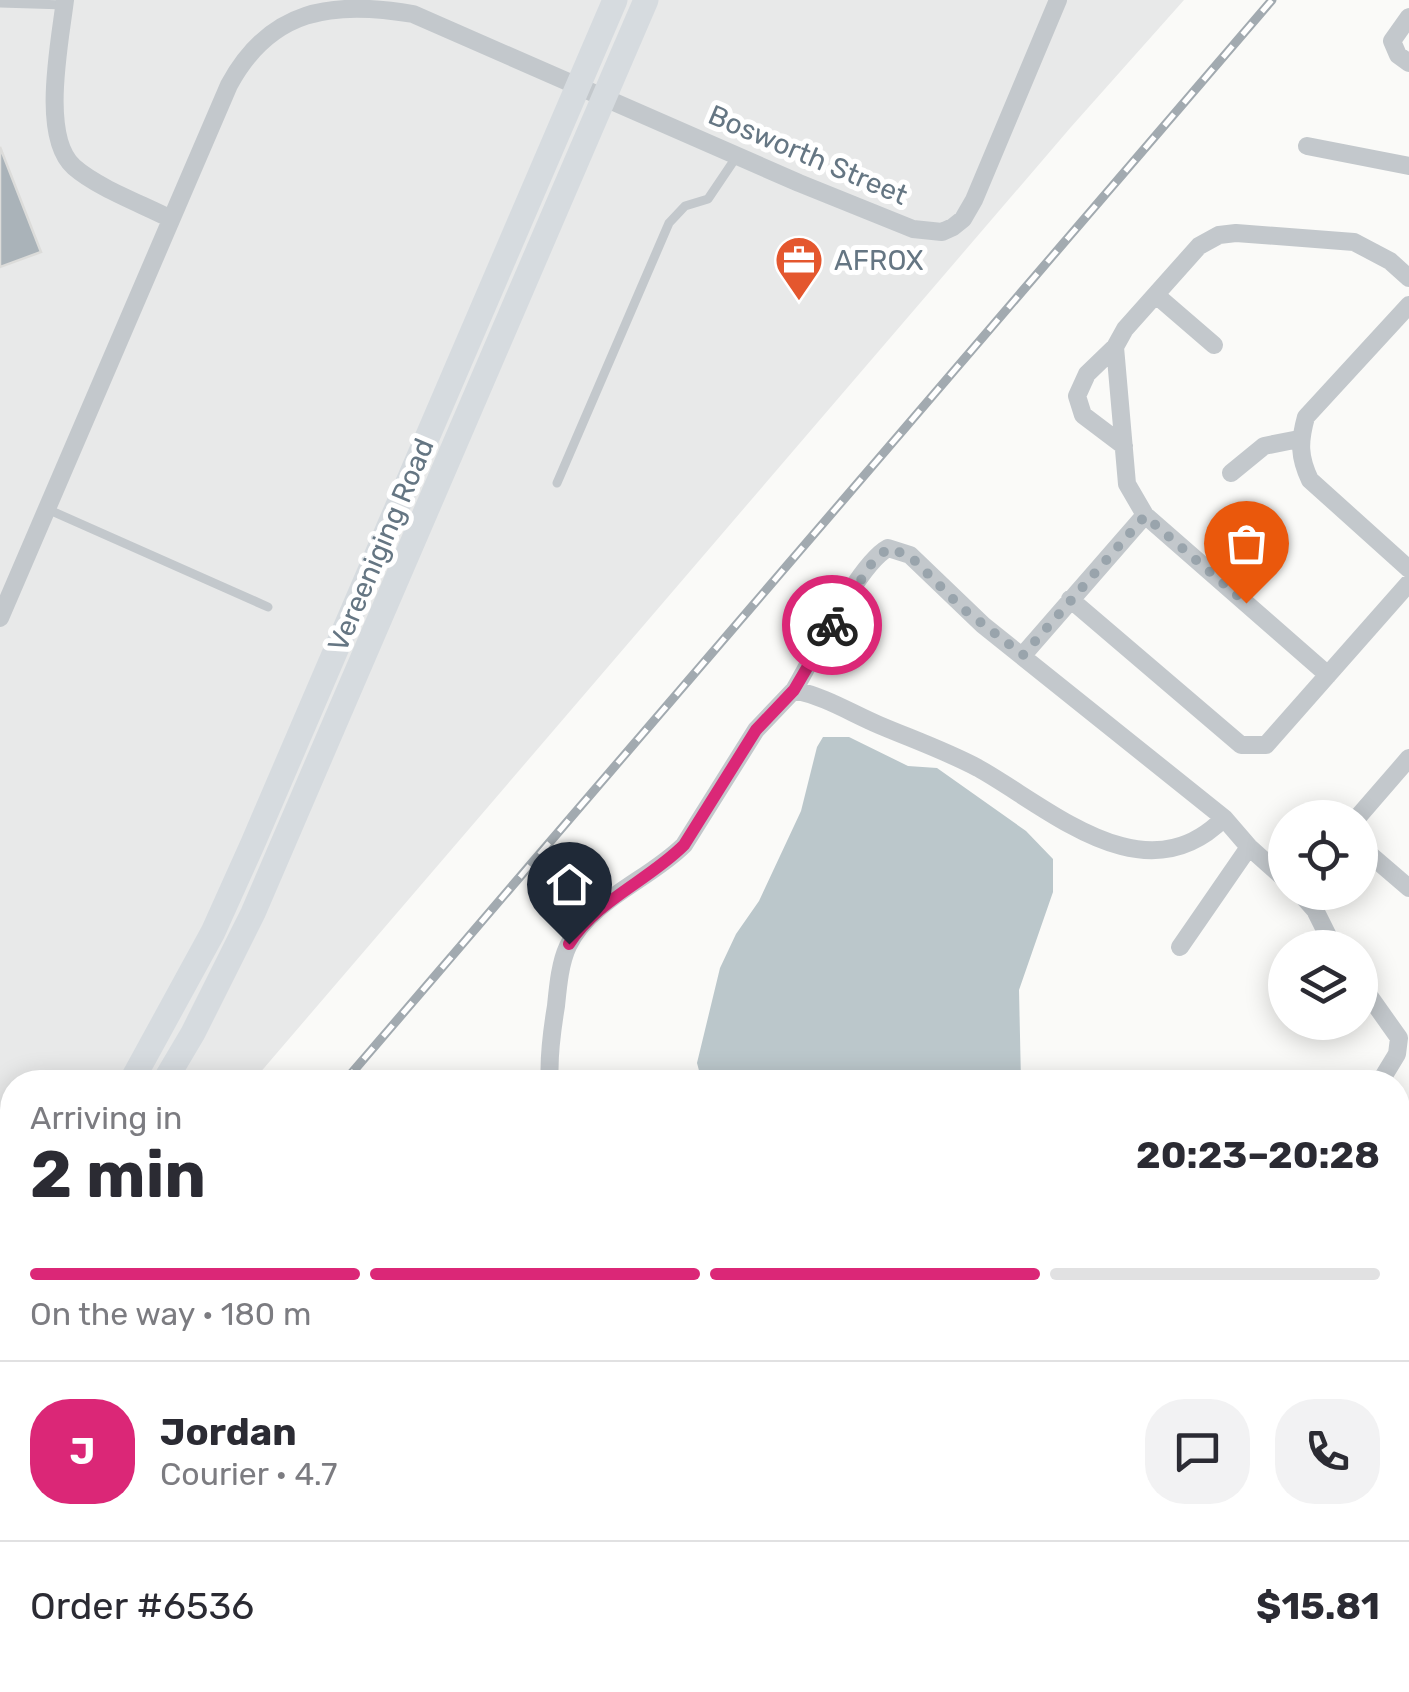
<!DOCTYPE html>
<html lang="en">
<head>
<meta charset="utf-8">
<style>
  body { margin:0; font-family:Rubik,sans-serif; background:#f2f2f3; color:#2b2b33; height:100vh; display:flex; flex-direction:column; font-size:38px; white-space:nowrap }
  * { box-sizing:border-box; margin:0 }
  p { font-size:32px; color:#7c7c81 }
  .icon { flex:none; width:55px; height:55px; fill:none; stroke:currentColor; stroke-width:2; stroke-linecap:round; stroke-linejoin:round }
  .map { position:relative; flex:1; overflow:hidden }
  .sheet { position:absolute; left:0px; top:1070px; width:1410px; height:622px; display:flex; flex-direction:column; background:#fff; border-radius:40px 40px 0 0; box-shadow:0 5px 25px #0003 }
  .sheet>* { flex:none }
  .buttons { position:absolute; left:1268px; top:800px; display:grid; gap:20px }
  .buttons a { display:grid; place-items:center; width:110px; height:110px; border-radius:50%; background:#fff; box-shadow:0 5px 25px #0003; font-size:50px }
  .pin { position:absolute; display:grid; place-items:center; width:85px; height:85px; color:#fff; margin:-102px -42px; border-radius:50% 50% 50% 0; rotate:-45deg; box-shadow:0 0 10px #0007 }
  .pin .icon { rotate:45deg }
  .courier { position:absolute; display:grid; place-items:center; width:100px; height:100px; margin:-50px; border:8px solid #db2777; border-radius:50%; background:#fff; color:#222; box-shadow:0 2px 12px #0007 }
  .overview em { font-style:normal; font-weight:700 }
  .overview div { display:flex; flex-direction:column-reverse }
  .overview { display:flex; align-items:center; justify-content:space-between; height:170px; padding:0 30px }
  h1 { font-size:65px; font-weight:700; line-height:75px }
  .bar { display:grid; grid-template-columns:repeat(4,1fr); gap:15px 10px; align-content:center; height:120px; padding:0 30px }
  .bar i { height:12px; border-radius:8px; background:#e1e1e2 }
  .bar .active { background:#db2777 }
  .bar p { grid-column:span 4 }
  .line { display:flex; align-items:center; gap:25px; padding:0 30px; border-top:2px solid #e1e1e2 }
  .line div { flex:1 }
  .round { display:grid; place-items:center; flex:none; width:105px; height:105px; border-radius:40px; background:#f2f2f3 }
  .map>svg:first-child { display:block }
  .built { fill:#e8e9e9 }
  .water { fill:#bbc7cb }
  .building { fill:#aab3b9; stroke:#dcdcda; stroke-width:2.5 }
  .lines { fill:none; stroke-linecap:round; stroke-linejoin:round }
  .service { stroke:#c3c8cc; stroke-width:9 }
  .minor { stroke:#c3c8cc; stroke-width:18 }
  .tertiary { stroke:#c3c8cc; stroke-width:22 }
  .secondary { stroke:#d6dbdf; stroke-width:25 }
  .rail-casing { stroke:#a2aab0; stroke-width:9 }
  .rail { stroke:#fff; stroke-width:5; stroke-dasharray:15; stroke-linecap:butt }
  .done { stroke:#99a4ac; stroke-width:10; stroke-dasharray:0 18 }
  .route { stroke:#db2777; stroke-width:12 }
  .labels { text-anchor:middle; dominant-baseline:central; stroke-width:10; stroke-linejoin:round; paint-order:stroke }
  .street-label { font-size:28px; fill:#657683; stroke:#fff }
  .poi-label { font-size:28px; fill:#657683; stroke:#fff; text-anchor:start }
</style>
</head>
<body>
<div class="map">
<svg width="1409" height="1692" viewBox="0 0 1409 1692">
  <rect width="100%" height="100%" fill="#fafaf8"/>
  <path class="built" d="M0,0H1184L1071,127L252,1082H12V1363L0,1377Z"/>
  <path class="water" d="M823,737H849L908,766L937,768L1026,831L1053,859V892L1019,990L1021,1082H702L697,1063L720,968L736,934L759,901L801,811L817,747Z"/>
  <path class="building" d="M0,147L41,252L0,267Z"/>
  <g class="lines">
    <path class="service" d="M0,3L65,5
      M557,483L669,223L685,206L708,199L737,156
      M47,509L268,607
      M10,1265L3,1224L12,1194"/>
    <path class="minor" d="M65,0C60,42 40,137 74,167C98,188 142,204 171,219
      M1409,17L1392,41L1398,55L1409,63
      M1307,146L1409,166
      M1156,295L1214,345
      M1409,305L1306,417C1299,442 1299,457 1310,480L1409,569
      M1115,347L1087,374L1077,396L1083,415L1124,446
      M1231,473L1264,446L1299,439
      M1070,599L1241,745H1266L1409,583
      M0,618L229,85C270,9 332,0 413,14L799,183L913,229L942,232L953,227L963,219L974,200L1058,0
      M1023,655L1145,515
      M1328,675L1145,515L1127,484L1115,347L1125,329L1199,246L1219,235L1236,233L1354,242L1390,261L1409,278
      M794,690C813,658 858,564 888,548L910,555L983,625L1224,818L1249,847L1285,879
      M1357,818L1409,758
      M1360,846L1409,888
      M1299,892L1315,910L1334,948
      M1180,947L1249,847
      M1360,983L1399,1038L1397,1054L1380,1082
      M550,1082C548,1058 552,1030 556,1006C558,986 560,963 568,946C590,900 649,880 684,845L756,730L794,690C826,697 849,712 879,725C912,739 946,751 978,768C1051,809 1145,898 1224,818
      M1407,1393L1409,1396
      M1398,1553L1409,1543
      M691,1680L705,1692
      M1140,1680L1149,1692
      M1355,1680L1365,1692
      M1021,1692H1030
      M1226,1692L1240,1680"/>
    <path class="tertiary" d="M1398,1279L1409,1270
      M895,1692L909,1680"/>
    <path class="secondary" d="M131,1082L213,932L253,843L615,0
      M164,1082L193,1033L253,913L646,0
      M0,1281L12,1265
      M0,1330L12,1315"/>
    <g class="rail-casing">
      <path id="rail" d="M344,1082L1272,0
        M0,1480L12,1465"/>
    </g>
    <use href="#rail" class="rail"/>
  </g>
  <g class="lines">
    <path class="done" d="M832,625L872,563L888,548L910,556L962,608L1023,655L1145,516L1246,603"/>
    <path class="route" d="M569,944C597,900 648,881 684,845L756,730L794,690L832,625"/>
  </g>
  <defs>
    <g id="office-pin" transform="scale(2.5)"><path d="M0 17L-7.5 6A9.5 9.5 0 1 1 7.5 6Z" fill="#e4572e" stroke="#fff"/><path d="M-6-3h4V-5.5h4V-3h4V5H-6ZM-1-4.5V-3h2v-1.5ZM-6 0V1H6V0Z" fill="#fff"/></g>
  </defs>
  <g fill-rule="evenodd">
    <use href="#office-pin" x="799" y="260"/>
  </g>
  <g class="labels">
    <g class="street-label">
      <text transform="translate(808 155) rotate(23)">Bosworth Street</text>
      <text transform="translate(381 545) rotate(-67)">Vereeniging Road</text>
    </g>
    <g class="poi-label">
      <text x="834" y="260">AFROX</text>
    </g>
  </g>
</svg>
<div class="buttons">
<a><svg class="icon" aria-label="locate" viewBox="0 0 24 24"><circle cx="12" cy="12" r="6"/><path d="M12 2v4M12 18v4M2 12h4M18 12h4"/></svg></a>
<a><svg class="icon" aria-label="layers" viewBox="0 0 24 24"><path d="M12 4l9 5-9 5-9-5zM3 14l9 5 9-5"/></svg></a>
</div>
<div class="pin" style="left:1246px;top:603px;background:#ea580c"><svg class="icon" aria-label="bag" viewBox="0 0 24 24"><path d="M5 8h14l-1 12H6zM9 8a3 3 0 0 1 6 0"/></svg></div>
<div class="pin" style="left:569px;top:944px;background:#1f2937"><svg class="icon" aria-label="home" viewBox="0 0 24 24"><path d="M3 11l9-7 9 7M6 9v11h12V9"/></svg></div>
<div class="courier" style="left:832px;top:625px"><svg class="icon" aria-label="bike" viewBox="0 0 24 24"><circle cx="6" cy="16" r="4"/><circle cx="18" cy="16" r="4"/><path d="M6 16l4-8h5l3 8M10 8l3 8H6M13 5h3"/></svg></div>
<section class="sheet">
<div class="overview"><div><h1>2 min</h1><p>Arriving in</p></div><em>20:23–20:28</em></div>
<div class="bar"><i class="active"></i><i class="active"></i><i class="active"></i><i></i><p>On the way · 180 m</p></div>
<div class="line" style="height:180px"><b class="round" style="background:#db2777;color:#fff">J</b><div><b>Jordan</b><p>Courier · 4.7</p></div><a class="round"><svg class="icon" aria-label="chat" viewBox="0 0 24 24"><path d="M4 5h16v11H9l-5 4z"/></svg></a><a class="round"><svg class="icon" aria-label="phone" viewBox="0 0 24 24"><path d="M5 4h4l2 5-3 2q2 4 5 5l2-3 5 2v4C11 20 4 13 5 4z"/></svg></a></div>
<div class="line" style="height:130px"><div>Order #6536</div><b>$15.81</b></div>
</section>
</div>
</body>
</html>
